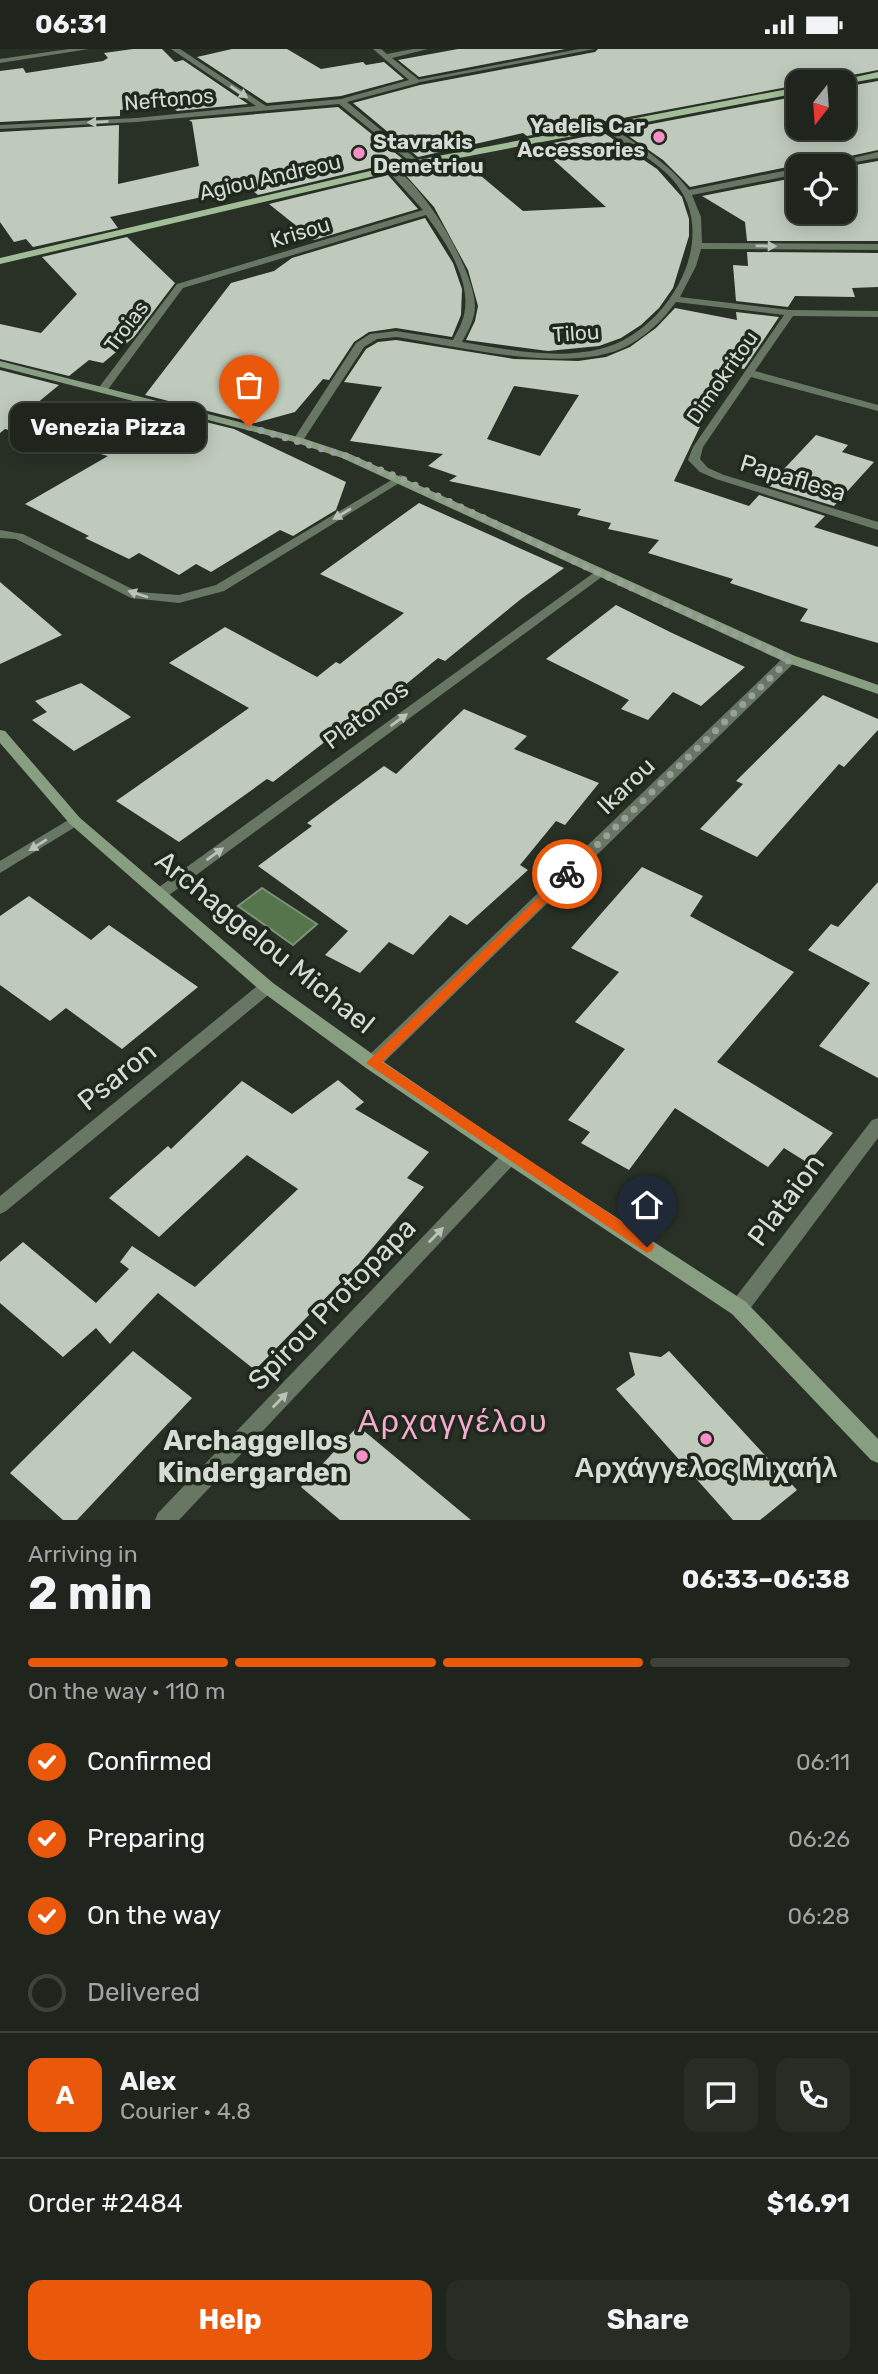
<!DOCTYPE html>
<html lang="en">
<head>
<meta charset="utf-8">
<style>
  body { margin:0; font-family:Rubik,sans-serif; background:#272d25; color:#f1f3f6; height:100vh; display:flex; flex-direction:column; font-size:26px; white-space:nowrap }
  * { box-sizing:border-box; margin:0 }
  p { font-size:23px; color:#a1a5a3 }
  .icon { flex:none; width:38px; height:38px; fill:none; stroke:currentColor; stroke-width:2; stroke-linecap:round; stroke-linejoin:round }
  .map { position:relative; height:1471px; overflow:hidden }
  .side { display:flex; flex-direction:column; background:#1f251c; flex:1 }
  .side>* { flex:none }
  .needle { width:46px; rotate:197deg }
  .fabs { position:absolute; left:786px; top:21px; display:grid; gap:14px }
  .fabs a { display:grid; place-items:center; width:70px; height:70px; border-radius:14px; background:#1f251c; box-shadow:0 4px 18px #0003,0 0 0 2px #3c423b; font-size:35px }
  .pin { position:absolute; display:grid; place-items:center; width:60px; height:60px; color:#fff; margin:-72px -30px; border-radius:50% 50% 50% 0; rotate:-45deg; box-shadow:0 0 7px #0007 }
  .pin .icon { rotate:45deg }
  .courier { position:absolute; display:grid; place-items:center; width:70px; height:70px; margin:-35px; border:5px solid #ea580c; border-radius:50%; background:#fff; color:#222; box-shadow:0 2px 9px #0007 }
  .bubble { position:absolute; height:49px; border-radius:14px; background:#1f251c; box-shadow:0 4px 18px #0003,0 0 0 2px #3c423b; font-size:23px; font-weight:700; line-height:49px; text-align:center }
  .summary em { font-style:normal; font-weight:700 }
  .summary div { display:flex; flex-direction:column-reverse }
  .summary { display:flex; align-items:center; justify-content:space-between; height:119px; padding:0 28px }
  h1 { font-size:46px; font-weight:700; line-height:52px }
  .bar { display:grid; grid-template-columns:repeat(4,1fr); gap:10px 7px; align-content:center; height:84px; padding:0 28px }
  .bar i { height:9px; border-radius:5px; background:#3c423b }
  .bar .active { background:#ea580c }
  .bar p { grid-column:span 4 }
  .line { display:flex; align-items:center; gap:18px; padding:0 28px; border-top:2px solid #3c423b }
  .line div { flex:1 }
  .round { display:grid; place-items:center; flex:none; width:74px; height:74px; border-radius:14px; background:#272d25 }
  ol { padding:0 28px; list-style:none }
  li { display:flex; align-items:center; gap:21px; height:77px }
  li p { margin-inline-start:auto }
  li .icon { padding:7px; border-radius:50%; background:#ea580c; color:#fff; stroke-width:4 }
  li:last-child { color:#a1a5a3 }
  li i { width:38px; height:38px; border:4px solid #3c423b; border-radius:50% }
  .button { display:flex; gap:14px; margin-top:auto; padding:14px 28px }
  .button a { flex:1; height:80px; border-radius:14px; background:#ea580c; color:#fff; font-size:28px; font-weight:700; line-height:80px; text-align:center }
  .button a+a { background:#272d25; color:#f1f3f6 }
  .status { display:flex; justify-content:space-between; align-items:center; height:49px; padding:0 35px; background:#1f251c; direction:ltr }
  .status svg { height:19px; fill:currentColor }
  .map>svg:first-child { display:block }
  .water { fill:#56754c; stroke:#7c9475; stroke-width:2 }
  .building { fill:#bfcabc; fill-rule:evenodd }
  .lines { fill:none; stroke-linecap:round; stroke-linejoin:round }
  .lane { fill:#687664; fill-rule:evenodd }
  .street { fill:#687664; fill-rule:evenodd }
  .secondary { fill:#889e81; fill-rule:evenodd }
  .primary { fill:#a0bd98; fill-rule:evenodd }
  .oneway { fill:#bac2b9 }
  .route { fill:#ea580c }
  .done { stroke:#99a098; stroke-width:7; stroke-dasharray:0 12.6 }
  .poi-dot { fill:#fa8fc6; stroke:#1f281d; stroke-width:2.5 }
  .labels { text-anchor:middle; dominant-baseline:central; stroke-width:7; stroke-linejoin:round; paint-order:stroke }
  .far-street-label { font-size:21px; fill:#d6dcd5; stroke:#1f281d }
  .far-poi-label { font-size:21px; font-weight:bold; fill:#d6dcd5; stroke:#1f281d; text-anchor:end }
  .street-label { font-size:24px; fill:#d6dcd5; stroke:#1f281d }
  .near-street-label { font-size:28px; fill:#d6dcd5; stroke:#1f281d }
  .near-poi-label { font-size:28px; font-weight:bold; fill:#d6dcd5; stroke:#1f281d; text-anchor:end }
  .near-neighbourhood-label { font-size:32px; letter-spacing:2px; fill:#f6aad0; stroke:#1f281d }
</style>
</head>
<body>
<div class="status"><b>06:31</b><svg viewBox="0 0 49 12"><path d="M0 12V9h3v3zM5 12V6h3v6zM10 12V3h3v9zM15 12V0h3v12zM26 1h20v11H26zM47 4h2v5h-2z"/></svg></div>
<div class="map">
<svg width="878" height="1471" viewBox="0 0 878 1471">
  <rect width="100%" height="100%" fill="#293126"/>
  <path class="water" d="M262,839L317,875L293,896L238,857Z"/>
  <path class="building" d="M133,0H162L175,13L183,11L248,55L177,62L165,54L120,61V67L0,73V22L23,19L26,24L103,12L108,9L104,4Z
    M232,0H287L321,20L363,13L366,16L384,13L404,30L341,47L267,54L197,8Z
    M458,0H565L419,28L398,11Z
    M598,0H878V21L832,30L831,33H798V36L527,87L523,84L418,108L353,54L420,36L595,3Z
    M878,32V101L818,114L816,117L797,116L690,138L663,111L620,81L798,47V79H844V38Z
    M338,58L404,111L258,146L248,138L110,168L118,179L33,198L26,190L14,193L0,173V83L119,76L118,135L199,117L192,73L189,71Z
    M604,84L657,120L682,148L689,170V187L673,239L659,259L641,276L621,289L599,297L548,302L466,291L475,272L478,257L468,221L434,158L403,123L462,111L523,162L606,158L538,97Z
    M878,112V192H747L745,173L702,147L798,128V163H844V118Z
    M388,126L418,160L314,191L269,155Z
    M425,169L453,214L462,240L461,266L452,288L396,279L369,283L354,293L329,331L323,330L295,363L255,374L145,346L231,234L274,222L292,209Z
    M127,188L175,234L134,288L103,314L89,311L69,327L0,310V275L41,284L77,245L42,208Z
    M747,203L878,204V238L852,239L855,248L795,247L788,258L736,252L733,216L748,217Z
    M675,259L737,271L736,263L779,268L744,320L729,317L674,432L749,457L759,446L825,467L814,478L878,498V594L800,572L808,560L730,534L733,530L648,504L659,491L608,480L611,474L577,466L581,460L449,432L457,427L428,417L443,405L350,392L382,338L344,333L366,300L378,293L396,291L514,310L578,312L606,308L630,298L656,279ZM514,337L579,346L540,407L487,390Z
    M0,321L59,336L36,355L122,376L137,356L234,380L346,433L336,461L293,487L280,481L211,523L196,515L179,526L139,504L129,510L85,489L89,487L25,455L108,407L5,380L0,384Z
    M816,386L848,396L842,403L874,413L834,457L768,437Z
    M419,454L564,519L521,550L445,612L438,609L371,664L366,661L273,733L267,730L179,793L116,752L249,659L169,614L225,578L317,628L336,613L340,615L404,564L320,525Z
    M0,533L62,586L0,615Z
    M616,556L670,583L745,618L701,657L673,643L648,671L621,660L629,651L546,610Z
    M81,634L131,668L74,702L32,671L47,663L35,652Z
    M823,646L878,670V681L844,718L839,715L757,808L700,780L743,735L736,732Z
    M464,660L527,687L514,700L599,734L565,776L556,772L520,816L528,821L467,876L450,866L413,906L389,893L360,924L325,906L348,882L258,817L312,777L307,774L384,717L396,725Z
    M642,818L703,847L690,867L794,923L717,1013L833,1084L808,1114L784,1099L768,1118L675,1059L629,1121L581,1094L590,1083L568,1071L625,1000L575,973L619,923L571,899Z
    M878,833V1029L819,997L870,934L808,901L831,875L838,878Z
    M29,847L91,891L109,876L198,938L122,1000L66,959L50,972L0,936V867Z
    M338,1031L364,1053L355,1060L429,1103L407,1129L424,1138L359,1215L255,1321L158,1244L110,1295L96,1279L63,1308L0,1254V1213L23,1193L96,1254L129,1220L120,1213L132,1197L195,1238L298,1140L247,1106L159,1188L109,1149L168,1097L171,1100L242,1032L292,1065Z
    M133,1302L192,1349L77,1471H63L10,1424Z
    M669,1302L797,1441L760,1471H733L616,1340L635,1326L629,1303L661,1308Z
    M358,1377L471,1471H340L301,1438Z"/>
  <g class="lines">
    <path class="lane" d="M579,0H595L415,34L411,32Z"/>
    <path class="street" d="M69,0H89L0,14V10Z
      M171,0H180L266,57L341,50L409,31L373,0H381L387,5L413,0H428L392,9L418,30V34L347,53L421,114L414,116L339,55L136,73L0,80V76L136,69L256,57Z
      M603,76H609C637,96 668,113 689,141L798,119V125L692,146L701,168L702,194L878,195V201L701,200L696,217L680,248L790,261L878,262V268L793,267L755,322L878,356V362L751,328L703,398L700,410L708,419L724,426L878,473V481L716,430L700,423L688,411L693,398L784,266L676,253C663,271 647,286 629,296C573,327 458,297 396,288L377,290L364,298L302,393H294L293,391L356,294L370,285L396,282L453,291C457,283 462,275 464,266C472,231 445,192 426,166L183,239L106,343L102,344L97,341L177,235L423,161L388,122V118L391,117C423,134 474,220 475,257C475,270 468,282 462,293C505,300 556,311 600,300C660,286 714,206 684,147C669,117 630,99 603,80Z
      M878,103V109L834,117H819Z
      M400,426L404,427V431L224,542L179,554L131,549L16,490L0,489V481L23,485L138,543L179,546L216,536Z
      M599,520L605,524L603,527L165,849H155L153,845L155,841Z
      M790,606L796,610L795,613L378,1019L372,1021L366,1019L364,1014L366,1009L785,607Z
      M75,767L80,769L82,772L80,775L0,824V812Z
      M267,932L273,934L275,938L273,942L6,1162L0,1165V1147L261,934Z
      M878,1069V1089L746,1265L739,1267L732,1265L730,1259L732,1253L872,1071Z
      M510,1101L516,1103L519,1108L516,1113L179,1471H155L158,1464L504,1103Z"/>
    <path class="secondary" d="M0,312L302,389L350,405L795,607L878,636V645L785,613L342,409L294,393L0,318Z
      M0,681L5,682L80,769L273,934L378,1009L516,1103L746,1253L878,1390V1414L871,1411L732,1265L504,1113L366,1019L261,942L70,775L0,694Z"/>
    <path class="primary" d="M878,23V29L844,35L833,33Z
      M798,38V44L417,117L0,215V209L417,111Z"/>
  </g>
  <defs><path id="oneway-solid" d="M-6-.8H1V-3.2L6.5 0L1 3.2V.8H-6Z" transform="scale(1.75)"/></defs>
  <g class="oneway">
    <use href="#oneway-solid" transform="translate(239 43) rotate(34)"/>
    <use href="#oneway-solid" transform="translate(98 73) rotate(177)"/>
    <use href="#oneway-solid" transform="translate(766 197) rotate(1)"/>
    <use href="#oneway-solid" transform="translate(342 465) rotate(149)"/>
    <use href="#oneway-solid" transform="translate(138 545) rotate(-162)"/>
    <use href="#oneway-solid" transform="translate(399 671) rotate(-36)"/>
    <use href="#oneway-solid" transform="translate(38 796) rotate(148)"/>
    <use href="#oneway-solid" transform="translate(215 805) rotate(-36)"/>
    <use href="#oneway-solid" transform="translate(436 1186) rotate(-46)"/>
    <use href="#oneway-solid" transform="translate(280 1351) rotate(-46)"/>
  </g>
  <path class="route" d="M567,821L572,822V828L382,1013L652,1193L654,1198L652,1202L647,1204L366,1014Z"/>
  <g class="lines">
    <path class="done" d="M249,378L346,407L400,429L599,524L790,610L567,825"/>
  </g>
  <g class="poi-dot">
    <circle cx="659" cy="88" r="7"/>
    <circle cx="359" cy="104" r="7"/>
    <circle cx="706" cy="1390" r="7"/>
    <circle cx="362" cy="1407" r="7"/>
  </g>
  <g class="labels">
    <g class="far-street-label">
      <text transform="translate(169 50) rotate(-5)">Neftonos</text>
      <text transform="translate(270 128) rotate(-13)">Agiou Andreou</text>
      <text transform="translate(300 183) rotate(-17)">Krisou</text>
      <text transform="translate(126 277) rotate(-53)">Troias</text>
      <text transform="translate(576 284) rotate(-4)">Tilou</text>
      <text transform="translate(722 328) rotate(-55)">Dimokritou</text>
    </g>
    <g class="far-poi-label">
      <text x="645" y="76">Yadelis Car<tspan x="645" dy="24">Accessories</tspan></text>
      <text x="373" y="92" text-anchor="start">Stavrakis<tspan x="373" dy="24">Demetriou</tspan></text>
    </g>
    <g class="street-label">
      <text transform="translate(793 429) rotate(17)">Papaflesa</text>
      <text transform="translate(366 666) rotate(-36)">Platonos</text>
      <text transform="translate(626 737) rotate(-44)">Ikarou</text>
    </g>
    <g class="near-street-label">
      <text transform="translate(265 893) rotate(39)">Archaggelou Michael</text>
      <text transform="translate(117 1027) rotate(-39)">Psaron</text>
      <text transform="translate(786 1151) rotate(-53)">Plataion</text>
      <text transform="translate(332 1255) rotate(-46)">Spirou Protopapa</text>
    </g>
    <g class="near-poi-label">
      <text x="348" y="1391">Archaggellos<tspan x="348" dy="32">Kindergarden</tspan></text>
      <text x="706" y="1418" text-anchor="middle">Αρχάγγελος Μιχαήλ</text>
    </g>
    <g class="near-neighbourhood-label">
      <text x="453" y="1372">Αρχαγγέλου</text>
    </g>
  </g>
</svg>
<div class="fabs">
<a><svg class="needle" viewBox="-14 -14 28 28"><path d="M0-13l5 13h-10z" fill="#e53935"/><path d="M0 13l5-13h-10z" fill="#a1a5a3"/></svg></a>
<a><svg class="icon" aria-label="locate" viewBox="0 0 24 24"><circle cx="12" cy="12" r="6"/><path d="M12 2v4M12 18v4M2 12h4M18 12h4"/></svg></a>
</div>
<div class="pin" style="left:249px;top:378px;background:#ea580c"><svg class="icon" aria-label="bag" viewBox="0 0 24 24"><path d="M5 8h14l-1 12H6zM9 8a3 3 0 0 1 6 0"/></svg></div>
<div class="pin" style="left:647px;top:1198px;background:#1f2937"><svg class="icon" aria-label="home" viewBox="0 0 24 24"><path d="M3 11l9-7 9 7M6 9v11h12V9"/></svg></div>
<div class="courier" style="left:567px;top:825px"><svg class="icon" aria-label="bike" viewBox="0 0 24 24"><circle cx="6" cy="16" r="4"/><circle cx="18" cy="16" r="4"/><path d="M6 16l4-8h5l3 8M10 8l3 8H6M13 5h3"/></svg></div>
<div class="bubble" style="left:10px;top:354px;width:196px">Venezia Pizza</div>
</div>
<section class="side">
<div class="summary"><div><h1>2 min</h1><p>Arriving in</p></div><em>06:33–06:38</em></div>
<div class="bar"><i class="active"></i><i class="active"></i><i class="active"></i><i></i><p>On the way · 110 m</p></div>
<ol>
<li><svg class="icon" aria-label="check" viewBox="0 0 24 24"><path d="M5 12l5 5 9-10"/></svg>Confirmed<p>06:11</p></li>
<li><svg class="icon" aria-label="check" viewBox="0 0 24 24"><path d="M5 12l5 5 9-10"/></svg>Preparing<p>06:26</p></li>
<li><svg class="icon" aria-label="check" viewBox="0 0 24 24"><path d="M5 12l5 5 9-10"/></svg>On the way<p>06:28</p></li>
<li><i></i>Delivered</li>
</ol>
<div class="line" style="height:126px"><b class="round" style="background:#ea580c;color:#fff">A</b><div><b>Alex</b><p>Courier · 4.8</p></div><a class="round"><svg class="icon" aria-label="chat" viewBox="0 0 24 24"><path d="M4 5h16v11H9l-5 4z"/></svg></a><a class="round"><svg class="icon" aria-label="phone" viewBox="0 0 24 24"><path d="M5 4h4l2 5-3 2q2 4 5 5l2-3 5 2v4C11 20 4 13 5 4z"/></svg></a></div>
<div class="line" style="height:91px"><div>Order #2484</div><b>$16.91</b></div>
<div class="button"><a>Help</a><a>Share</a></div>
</section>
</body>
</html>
